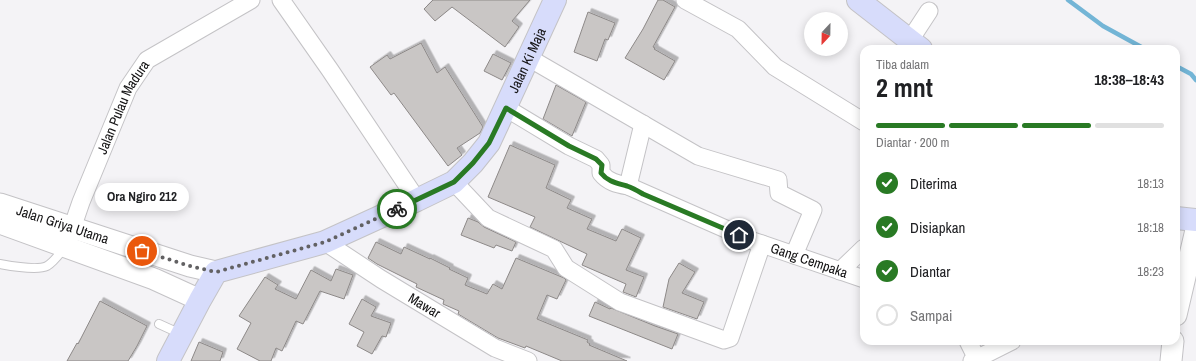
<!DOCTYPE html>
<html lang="id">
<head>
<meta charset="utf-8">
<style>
  body { margin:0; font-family:"Archivo Narrow",sans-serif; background:#f6f6f6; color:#202124; height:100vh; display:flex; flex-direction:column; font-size:15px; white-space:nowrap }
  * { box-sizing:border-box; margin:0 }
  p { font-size:13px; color:#757577 }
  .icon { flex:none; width:22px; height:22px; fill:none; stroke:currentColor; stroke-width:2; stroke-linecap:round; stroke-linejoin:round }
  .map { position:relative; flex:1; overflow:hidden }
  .drawer { position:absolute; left:860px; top:45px; width:320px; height:300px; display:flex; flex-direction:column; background:#fff; border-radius:12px; box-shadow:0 2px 10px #0003 }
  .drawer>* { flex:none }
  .needle { width:26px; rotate:202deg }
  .buttons { position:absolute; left:804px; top:12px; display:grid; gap:8px }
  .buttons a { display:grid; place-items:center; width:44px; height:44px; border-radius:50%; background:#fff; box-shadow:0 2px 10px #0003; font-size:20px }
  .pin { position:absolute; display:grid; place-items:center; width:34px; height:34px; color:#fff; margin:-17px; border:2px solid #fff; border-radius:50%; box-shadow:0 1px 4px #0007 }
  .courier { position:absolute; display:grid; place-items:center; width:40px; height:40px; margin:-20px; border:3px solid #297a24; border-radius:50%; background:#fff; color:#222; box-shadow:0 1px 5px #0007 }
  .bubble { position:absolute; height:28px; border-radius:14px; background:#fff; box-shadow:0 2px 10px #0003; font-size:13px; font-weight:800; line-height:28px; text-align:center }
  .summary em { font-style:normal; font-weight:800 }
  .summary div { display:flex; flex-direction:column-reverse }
  .summary { display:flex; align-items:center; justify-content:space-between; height:68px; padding:0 16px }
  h1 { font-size:26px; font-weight:800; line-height:30px }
  .bar { display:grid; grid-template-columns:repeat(4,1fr); gap:6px 4px; align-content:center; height:48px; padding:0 16px }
  .bar i { height:5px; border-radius:3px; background:#e0e0e0 }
  .bar .on { background:#297a24 }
  .bar p { grid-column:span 4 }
  ol { padding:0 16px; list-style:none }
  li { display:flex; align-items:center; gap:12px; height:44px }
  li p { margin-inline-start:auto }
  li .icon { padding:4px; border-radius:50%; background:#297a24; color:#fff; stroke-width:4 }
  li:last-child { color:#757577 }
  li i { width:22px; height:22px; border:2px solid #e0e0e0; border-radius:50% }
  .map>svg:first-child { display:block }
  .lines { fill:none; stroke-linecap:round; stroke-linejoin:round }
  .stream { stroke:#73b5d6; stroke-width:4.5 }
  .building { fill:#c9c6c5; stroke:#8d8988; filter:url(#shadow) }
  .service-casing { stroke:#c4c3c6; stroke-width:10 }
  .minor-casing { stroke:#c4c3c6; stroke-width:19 }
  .tertiary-casing { stroke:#c4c3c6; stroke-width:23 }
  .secondary-casing { stroke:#c4c3c6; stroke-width:24 }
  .service { stroke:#fff; stroke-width:8 }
  .minor { stroke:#fff; stroke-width:17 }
  .tertiary { stroke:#fff; stroke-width:21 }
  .secondary { stroke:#d7dcfb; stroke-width:22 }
  .done { stroke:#626163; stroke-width:4; stroke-dasharray:0 7.2 }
  .route { stroke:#297a24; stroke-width:5 }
  .labels { text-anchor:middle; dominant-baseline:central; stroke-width:3; stroke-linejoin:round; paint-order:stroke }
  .street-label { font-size:14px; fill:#141314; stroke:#f4f3f6 }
</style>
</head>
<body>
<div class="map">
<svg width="1196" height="361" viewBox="0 0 1196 361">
  <defs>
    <filter id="shadow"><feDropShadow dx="3.5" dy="-3.5" stdDeviation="0" flood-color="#0004"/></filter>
  </defs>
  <rect width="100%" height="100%" fill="#f4f3f6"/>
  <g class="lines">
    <path class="stream" d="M1068,0L1103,26L1145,49
      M1176,66L1191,74L1196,80"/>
  </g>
  <path class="building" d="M433,0H530L512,21L519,27L505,47L452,7L435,21L424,9Z
    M658,0H663L675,7L653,47L655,48L654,49L675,61L664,80L625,58L643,29Z
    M588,12L615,23L608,40L605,39L597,61L574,52Z
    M421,43L437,73L445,67L483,127L480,133L457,148L462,155L448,166L394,93L391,95L370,67L387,55L390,59Z
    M493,54L511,63L502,80L484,71Z
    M556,85L586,102L572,136L543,119Z
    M510,145L555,165L546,188L571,200L567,208L592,219L587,229L616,241L622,229L641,238L626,270L644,277L636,297L623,292L626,284L582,265L587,254L530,227L535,217L488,197Z
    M468,218L478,222L484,227L516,242L512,251L496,245L494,248L461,235Z
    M376,242L401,254L404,247L430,259V258L450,268L449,269L468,278L465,285L487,294L493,284L502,289L516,258L564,278L566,280L557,299L547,295L537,319L588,340L587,342L590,344L589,345L627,361H562L526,346L525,348L498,338L458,314L459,311L443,304L444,300L416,287L417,284L377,264L368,258Z
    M679,263L695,272L682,293L704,302L697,319L663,307L669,279Z
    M336,269L353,275L344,299L320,291L303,324L296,321L282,351L276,348L271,361H260L237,349L251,323L239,316L265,277L278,285L275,289L296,299L311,270L331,281Z
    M362,299L376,307L371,316L391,323L386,337L382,336L372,354L357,346L364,332L349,324Z
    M100,301L147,326L137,346L128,361H67L77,343L78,344Z
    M595,302L610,309L611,308L655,326L678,334L672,349L589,316Z
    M199,342L223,352L220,361H191Z"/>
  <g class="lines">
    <g class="service-casing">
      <path id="service" d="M0,264C11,266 37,271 47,266C54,262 60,253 65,247
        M159,324L181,334"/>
    </g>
    <g class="minor-casing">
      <g id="minor">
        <path d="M281,0L330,70L417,200"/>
        <path d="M685,0L738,29L775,67L864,122"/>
        <path d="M910,40L929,11"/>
        <path d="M529,58L698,156L778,180L779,193L813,210L794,255"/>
        <path id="s1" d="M506,108L569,146L596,159L601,165V173C608,182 617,184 628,186L753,241L864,279"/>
        <path d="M454,182L488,218L554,249L566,268L620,302L724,340L730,338L762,244"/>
        <path d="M628,186L643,124"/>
        <path id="s2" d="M68,240L81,202L128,88L147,60L251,0"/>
        <path id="s3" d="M325,242L381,279L495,348L528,361"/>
        <path d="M840,271L864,248"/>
        <path d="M968,341L977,359L976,361"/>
        <path d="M972,361L1012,341"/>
      </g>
    </g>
    <g class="tertiary-casing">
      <g id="tertiary">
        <path id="s4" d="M0,204L190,266L216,272"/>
        <path d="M0,223L154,279L200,300"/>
        <path d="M1176,315L1196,230"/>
        <path d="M1171,361L1173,341"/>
      </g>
    </g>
    <g class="secondary-casing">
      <g id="secondary">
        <path d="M858,0L921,49"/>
        <path d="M1176,218L1196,220"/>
        <path id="s5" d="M168,361L200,300L216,272L325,242L417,200L454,182L473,163L489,143L555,0"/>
      </g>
    </g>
    <use href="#service" class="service"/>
    <use href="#minor" class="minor"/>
    <use href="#tertiary" class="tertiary"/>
    <use href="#secondary" class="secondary"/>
  </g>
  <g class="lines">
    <path class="done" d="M142,251L190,266L216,272L325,242L397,209"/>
    <path class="route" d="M397,209L454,182L473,163L489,143L506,108L569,146L596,159L602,165L601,173C608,182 617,183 627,186C633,188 638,191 643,194L739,235"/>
  </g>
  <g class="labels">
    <g class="street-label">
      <text stroke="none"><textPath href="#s5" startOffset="500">Jalan Ki Maja</textPath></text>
      <text stroke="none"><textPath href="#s2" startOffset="144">Jalan Pulau Madura</textPath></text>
      <text stroke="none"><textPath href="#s4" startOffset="66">Jalan Griya Utama</textPath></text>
      <text stroke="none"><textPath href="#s1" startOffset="346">Gang Cempaka</textPath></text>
      <text stroke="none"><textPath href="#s3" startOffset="118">Mawar</textPath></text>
    </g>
  </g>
</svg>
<div class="buttons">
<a><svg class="needle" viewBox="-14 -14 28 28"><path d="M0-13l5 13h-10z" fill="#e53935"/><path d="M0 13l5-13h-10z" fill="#757577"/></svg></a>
</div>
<div class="pin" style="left:142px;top:251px;background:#ea580c"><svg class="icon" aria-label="bag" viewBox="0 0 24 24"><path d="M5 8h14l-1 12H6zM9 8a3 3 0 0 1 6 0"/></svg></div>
<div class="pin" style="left:739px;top:235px;background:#1f2937"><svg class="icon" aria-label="home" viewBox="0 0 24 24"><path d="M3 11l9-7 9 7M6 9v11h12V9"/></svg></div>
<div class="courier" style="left:397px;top:209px"><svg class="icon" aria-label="bike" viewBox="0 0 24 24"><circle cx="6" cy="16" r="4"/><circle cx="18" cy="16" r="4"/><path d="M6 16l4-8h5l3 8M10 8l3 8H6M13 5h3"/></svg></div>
<div class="bubble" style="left:95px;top:183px;width:94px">Ora Ngiro 212</div>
<section class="drawer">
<div class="summary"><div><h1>2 mnt</h1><p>Tiba dalam</p></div><em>18:38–18:43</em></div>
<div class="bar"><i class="on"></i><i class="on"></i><i class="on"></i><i></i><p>Diantar · 200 m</p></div>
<ol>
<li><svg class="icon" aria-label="check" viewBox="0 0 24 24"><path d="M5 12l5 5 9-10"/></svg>Diterima<p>18:13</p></li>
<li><svg class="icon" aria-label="check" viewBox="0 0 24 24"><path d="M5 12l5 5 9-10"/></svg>Disiapkan<p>18:18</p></li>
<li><svg class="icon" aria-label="check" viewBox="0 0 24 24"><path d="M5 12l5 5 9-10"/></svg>Diantar<p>18:23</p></li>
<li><i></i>Sampai</li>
</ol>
</section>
</div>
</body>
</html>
